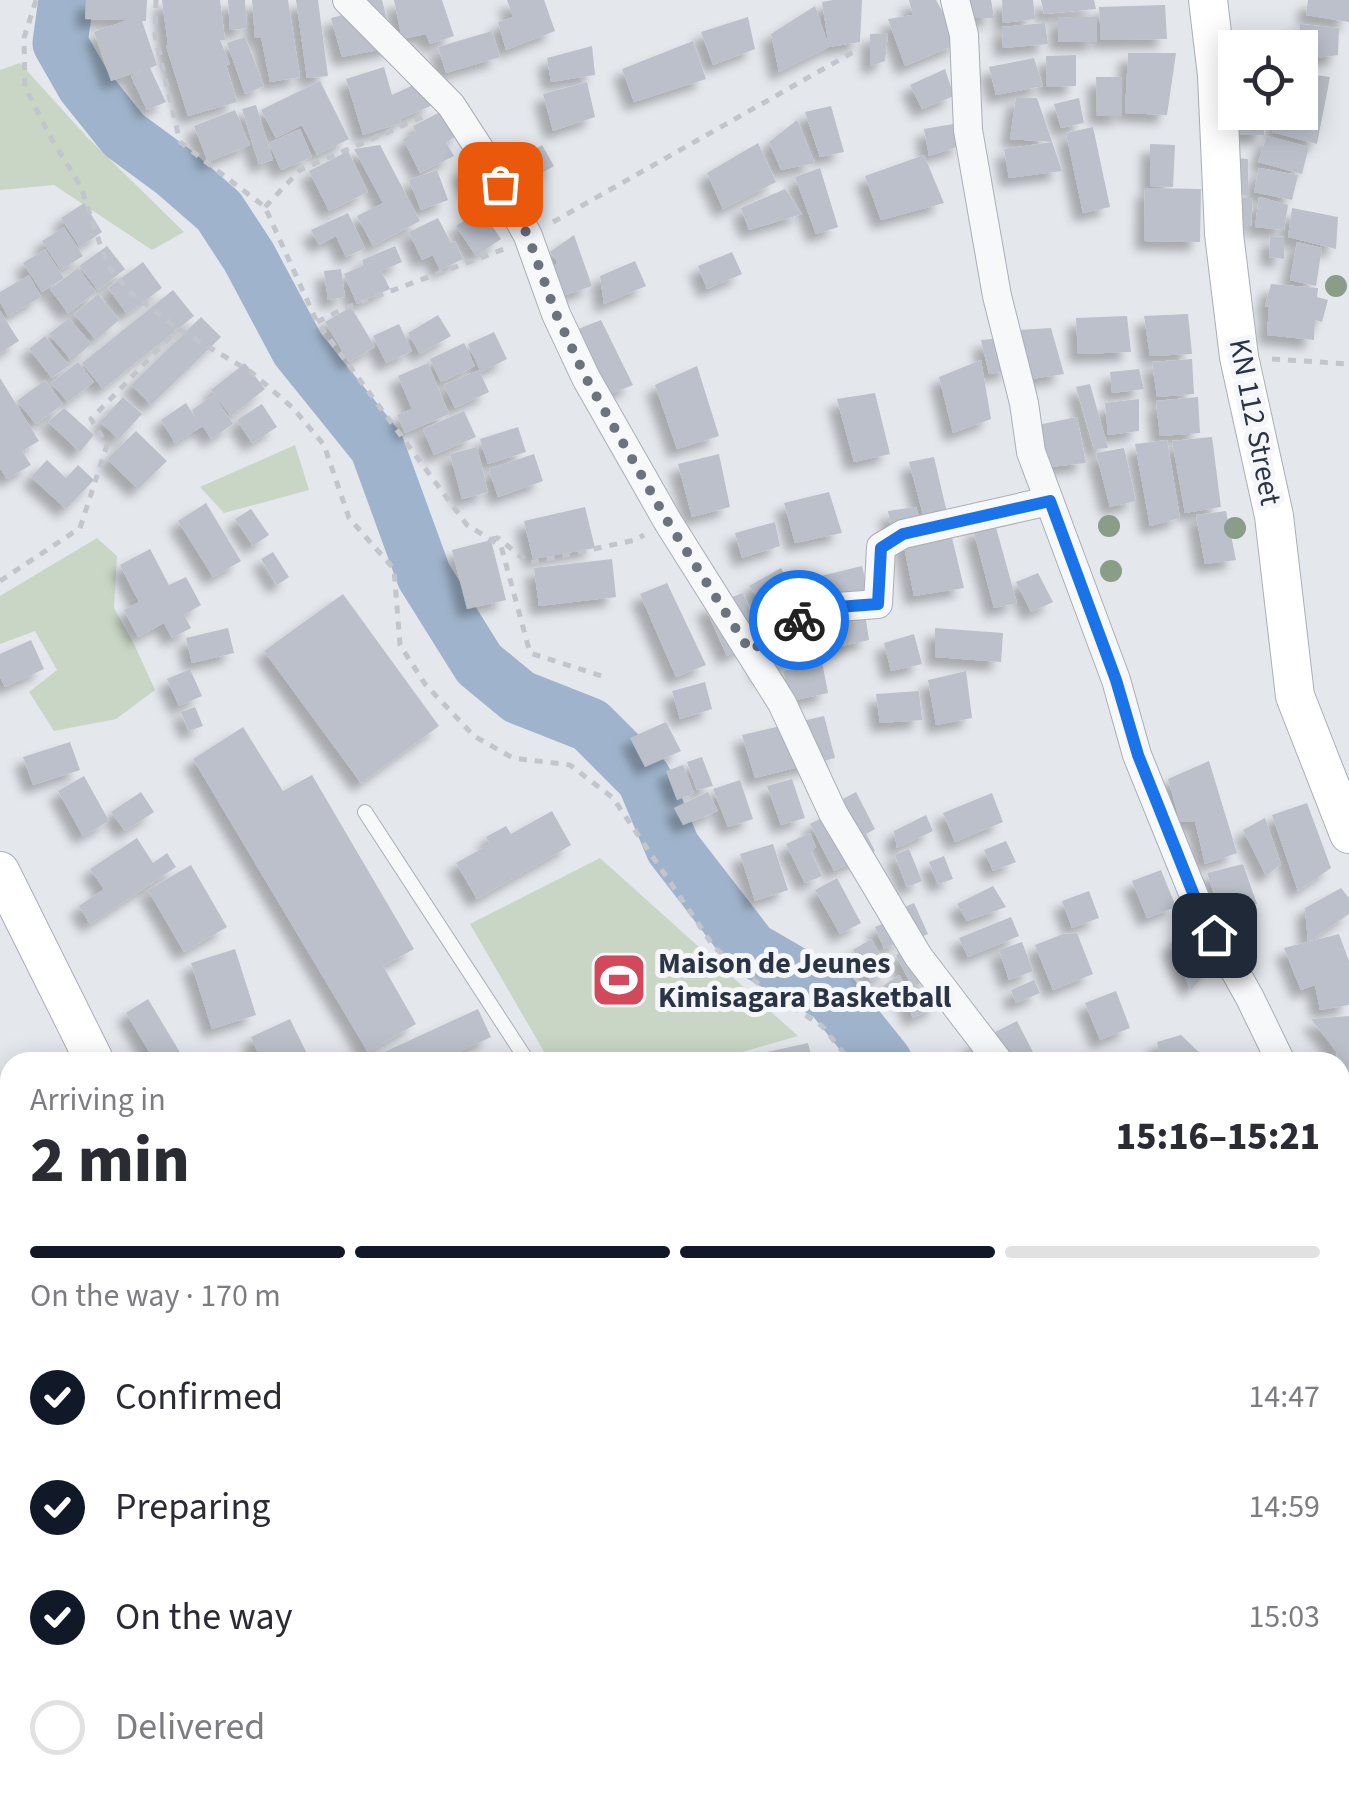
<!DOCTYPE html>
<html lang="en">
<head>
<meta charset="utf-8">
<style>
  body { margin:0; font-family:"Source Sans 3",sans-serif; background:#f7f7f7; color:#2b2b33; height:100vh; display:flex; flex-direction:column; font-size:38px; white-space:nowrap }
  * { box-sizing:border-box; margin:0 }
  p { font-size:32px; color:#7c7c81 }
  .icon { flex:none; width:55px; height:55px; fill:none; stroke:currentColor; stroke-width:2; stroke-linecap:round; stroke-linejoin:round }
  .map { position:relative; flex:1; overflow:hidden }
  .side { position:absolute; left:0px; top:1052px; width:1350px; height:752px; display:flex; flex-direction:column; background:#fff; border-radius:30px 30px 0 0; box-shadow:0 5px 25px #0003 }
  .side>* { flex:none }
  .fabs { position:absolute; left:1218px; top:30px; display:grid; gap:20px }
  .fabs a { display:grid; place-items:center; width:100px; height:100px; border-radius:0px; background:#fff; box-shadow:0 5px 25px #0003; font-size:50px }
  .pin { position:absolute; display:grid; place-items:center; width:85px; height:85px; color:#fff; margin:-42px; border-radius:20px; box-shadow:0 5px 15px #0006 }
  .courier { position:absolute; display:grid; place-items:center; width:100px; height:100px; margin:-50px; border:8px solid #1a73e8; border-radius:50%; background:#fff; color:#222; box-shadow:0 2px 12px #0007 }
  .summary em { font-style:normal; font-weight:800 }
  .summary div { display:flex; flex-direction:column-reverse }
  .summary { display:flex; align-items:center; justify-content:space-between; height:170px; padding:0 30px }
  h1 { font-size:65px; font-weight:800; line-height:75px }
  .bar { display:grid; grid-template-columns:repeat(4,1fr); gap:15px 10px; align-content:center; height:120px; padding:0 30px }
  .bar i { height:12px; border-radius:8px; background:#e1e1e2 }
  .bar .selected { background:#111827 }
  .bar p { grid-column:span 4 }
  ol { padding:0 30px; list-style:none }
  li { display:flex; align-items:center; gap:30px; height:110px }
  li p { margin-inline-start:auto }
  li .icon { padding:10px; border-radius:50%; background:#111827; color:#fff; stroke-width:4 }
  li:last-child { color:#7c7c81 }
  li i { width:55px; height:55px; border:5px solid #e1e1e2; border-radius:50% }
  .map>svg:first-child { display:block }
  .green { fill:#c9d6c5 }
  .lines { fill:none; stroke-linecap:round; stroke-linejoin:round }
  .stream { stroke:#9fb4cc; stroke-width:9 }
  .river { stroke:#9fb4cc; stroke-width:55 }
  .building { fill:#bbc0ca; filter:url(#shadow) }
  .lane-casing { stroke:#a9aeb7; stroke-width:16 }
  .street-casing { stroke:#a9aeb7; stroke-width:30 }
  .secondary-casing { stroke:#a9aeb7; stroke-width:40 }
  .path { stroke:#c2c5cb; stroke-width:5; stroke-dasharray:8 8; stroke-linecap:butt }
  .lane { stroke:#f7f8fa; stroke-width:14 }
  .street { stroke:#f7f8fa; stroke-width:28 }
  .secondary { stroke:#fff; stroke-width:38 }
  .tree { fill:#899d89 }
  .done { stroke:#6c737f; stroke-width:10; stroke-dasharray:0 18 }
  .route { stroke:#1a73e8; stroke-width:12 }
  .labels { text-anchor:middle; dominant-baseline:central; stroke-width:10; stroke-linejoin:round; paint-order:stroke }
  .street-label { font-size:30px; fill:#2b3445; stroke:#f4f6f9 }
  .poi-label { font-size:30px; font-weight:bold; fill:#2b3445; stroke:#f4f6f9; text-anchor:start }
</style>
</head>
<body>
<div class="map">
<svg width="1349" height="1804" viewBox="0 0 1349 1804">
  <defs>
    <filter id="shadow"><feDropShadow dx="-9" dy="9" stdDeviation="5" flood-color="#0004"/></filter>
  </defs>
  <rect width="100%" height="100%" fill="#e4e7ec"/>
  <path class="green" d="M20,63L87,137L184,232L152,250L54,185L0,190V70Z
    M295,445L309,490L224,513L200,487Z
    M97,538L117,556L114,608L134,644L155,690L116,719L54,731L29,692L57,670L35,631L0,644V596Z
    M600,858L798,1036L707,1062H550L470,924Z"/>
  <g class="lines">
    <path class="stream" d="M676,1804L692,1795"/>
    <path class="river" d="M66,0L60,43L84,85L124,135L173,171L219,211L249,257L298,349L377,447L424,576L479,664L519,697L590,725L644,779L673,848L751,949L832,996L885,1062
      M1206,1795L1207,1804"/>
  </g>
  <path class="building" d="M86,0H147L146,21H142L157,65L150,68L166,102L147,110L131,76L144,70L111,81L94,32L127,20L85,19Z
    M162,0H220L225,40H220L230,64L226,65L237,102L188,116L166,46L168,45Z
    M228,0H245L247,28L230,30Z
    M252,0H288L300,77L270,82L261,37L255,38Z
    M296,0H318L328,76L307,78Z
    M352,0H382L394,47L342,57L331,18L355,12Z
    M394,0H442L454,36L430,44L426,34L402,39Z
    M507,0H544L555,31L506,50L498,22L513,17Z
    M833,0H862L860,42L829,47L822,2Z
    M909,0H936L960,43L905,66L888,19L913,15Z
    M967,0H991L994,18H971Z
    M1002,0H1033L1035,19L1003,23Z
    M1041,0H1094L1096,9L1044,14Z
    M1308,0H1349V22L1306,15Z
    M1165,5L1167,39L1101,40L1099,7Z
    M815,6L829,47L779,72L771,34Z
    M748,17L755,49L713,65L701,32Z
    M1058,17H1097V42H1058Z
    M1045,23L1048,44L1003,48L1002,27Z
    M1300,24L1339,28L1338,55L1300,60Z
    M492,31L500,57L446,73L438,47Z
    M888,33L885,61L870,66V34Z
    M245,37L264,86L245,94L227,43Z
    M1235,37L1271,38V48H1235Z
    M693,41L706,79L634,102L622,69Z
    M592,46L595,75L551,82L547,58Z
    M1128,53H1176L1167,115L1125,113Z
    M1076,55V86L1047,87L1046,56Z
    M1034,58L1043,86L996,95L989,67Z
    M384,67L392,95L422,81L433,105L400,119L401,123L363,135L346,79Z
    M945,69L954,96L922,109L910,85Z
    M1300,73L1330,77L1317,144L1272,132L1279,112H1300Z
    M1096,77H1122V116H1097Z
    M320,81L349,139L317,155L302,125L276,138L261,110Z
    M587,82L595,117L553,131L543,94Z
    M1016,97L1037,98L1062,171L1009,178L1004,149L1052,142L1010,139Z
    M1079,98L1084,123L1061,128L1054,104Z
    M256,105L273,160L259,164L242,109Z
    M831,106L844,152L820,157L805,112Z
    M448,108L461,134L446,142L454,156L420,173L403,139L416,133L413,126Z
    M235,110L250,145L208,162L194,126Z
    M1235,112H1265L1264,135L1228,134Z
    M797,120L815,163L781,170L769,142Z
    M953,124L963,145L929,156L924,129Z
    M1093,127L1110,207L1083,213L1066,133Z
    M300,129L312,157L281,170L269,143Z
    M1267,136L1309,147L1302,174L1258,162Z
    M758,143L776,182L723,209L707,173Z
    M1150,144L1175,145L1173,187L1150,186Z
    M380,145L420,221L373,246L357,216L383,203L354,149Z
    M542,145L554,166L509,192L498,170Z
    M348,151L368,192L329,211L309,171Z
    M924,155L944,203L881,220L865,176Z
    M1233,158L1248,159V195L1233,194Z
    M477,162L486,183L470,191L460,170Z
    M820,168L838,227L816,234L795,177Z
    M1259,168L1298,175L1292,200L1254,192Z
    M437,170L448,200L421,210L409,180Z
    M1145,188L1201,189L1200,242L1144,241Z
    M785,189L802,214L749,230L741,208Z
    M1259,197L1288,205L1284,230L1255,227Z
    M1232,198H1253L1251,226L1231,225Z
    M84,203L102,232L80,247L61,218Z
    M1292,208L1338,217L1336,249L1288,237Z
    M481,210L501,239L476,256L456,226Z
    M348,213L365,248L346,257L336,236L319,245L311,230Z
    M438,218L451,243L455,241L463,259L440,270L433,255L422,260L409,232Z
    M64,227L83,256L61,270L42,241Z
    M574,235L592,286L557,298L551,264H556V260L550,252Z
    M1270,236L1284,237V259L1269,257Z
    M1297,242L1322,248L1316,286L1290,280Z
    M107,246L125,269L98,290L79,266Z
    M395,246L402,262L381,271L390,289L357,304L344,274L364,265L362,260Z
    M45,249L64,278L42,292L23,263Z
    M732,252L742,274L707,289L698,266Z
    M635,261L646,286L604,304L600,276Z
    M143,262L162,288L127,314L108,288Z
    M78,268L96,292L68,313L50,289Z
    M341,269L345,297L328,300L324,271Z
    M29,275L41,297L8,316L0,302V292Z
    M1271,284L1318,288L1317,297L1328,300L1322,322L1315,320L1314,340L1267,335L1269,307L1265,306Z
    M173,290L194,316L103,389L82,363Z
    M98,294L119,320L96,340L74,314Z
    M351,307L375,347L349,362L325,322Z
    M0,311L19,341L0,353Z
    M1188,314L1192,354L1150,356L1144,316Z
    M438,315L451,336L420,354L408,333Z
    M1127,316L1131,352L1078,354L1076,318Z
    M201,317L221,337L151,405L131,385Z
    M69,318L91,344L72,361L49,334Z
    M601,320L633,385L605,396L573,331Z
    M399,324L412,351L386,363L373,336Z
    M1051,328L1064,374L1031,379L1019,330Z
    M494,332L507,359L481,372L468,344Z
    M45,336L69,365L52,378L29,349Z
    M1003,338L1011,370L989,374L981,340Z
    M464,343L475,366L441,382L430,359Z
    M1192,359L1194,394L1157,397L1152,362Z
    M981,360L991,419L953,433L939,377Z
    M78,362L94,382L68,402L51,383Z
    M245,363L265,389L231,416L211,390Z
    M428,363L449,414L405,433L397,415L412,409L398,376Z
    M697,366L719,436L677,449L655,385Z
    M1139,369L1144,389L1112,393L1110,372Z
    M479,370L489,392L455,408L444,385Z
    M0,378L39,441L22,451L31,465L7,479L0,468Z
    M45,380L63,404L36,424L17,401Z
    M1090,384L1108,448L1094,449L1076,387Z
    M875,393L890,454L854,462L837,399Z
    M214,395L233,424L211,439L203,426L175,443L161,420L186,403L198,422L192,410Z
    M123,397L142,414L119,439L100,422Z
    M1198,397L1200,433L1160,436L1156,401Z
    M1139,399V431L1108,435L1105,403Z
    M262,404L277,427L252,443L237,420Z
    M64,408L94,435L80,452L48,422Z
    M464,411L476,437L434,455L423,429Z
    M1077,417L1086,463L1041,468L1033,426Z
    M518,427L526,452L488,464L480,439Z
    M136,431L167,461L138,489L107,459Z
    M1212,437L1221,507L1185,513L1172,441Z
    M1167,440L1180,518L1150,526L1135,444Z
    M477,447L488,492L462,499L450,454Z
    M1124,448L1136,501L1110,507L1096,453Z
    M534,454L543,481L498,497L489,469Z
    M719,454L730,507L692,517L678,464Z
    M934,457L948,517L925,522L909,462Z
    M47,460L66,478L78,465L94,480L66,509L31,477Z
    M829,492L842,533L795,543L784,503Z
    M206,503L241,561L213,577L178,521Z
    M585,507L595,548L533,559L524,521Z
    M916,507L922,527L892,533L888,511Z
    M251,509L269,535L253,546L235,519Z
    M1226,511L1236,560L1205,564L1196,515Z
    M775,522L780,546L742,558L735,533Z
    M995,524L1017,603L994,608L973,529Z
    M950,529L964,588L914,596L902,536Z
    M491,540L506,600L467,609L452,550Z
    M150,549L169,585L186,577L201,605L184,615L191,628L172,638L164,623L138,637L124,610L139,602L120,565Z
    M273,552L289,577L277,585L261,559Z
    M612,559L616,597L539,606L534,568Z
    M862,566L868,591L824,602L821,576Z
    M781,568L794,592L765,608L749,586Z
    M1038,573L1053,602L1031,612L1016,582Z
    M667,583L706,665L676,677L640,594Z
    M743,593L762,638L727,656L705,607Z
    M343,594L439,726L361,783L264,651Z
    M865,614L869,640L833,648L827,620Z
    M228,628L234,653L192,663L186,638Z
    M935,628L1003,633L1001,662L935,657Z
    M796,633L807,650L764,677L756,660Z
    M914,634L922,664L891,671L884,643Z
    M31,640L44,669L5,687L0,677V654Z
    M822,662L828,693L791,701L783,671Z
    M190,669L202,696L179,706L167,679Z
    M966,671L972,718L936,725L928,680Z
    M705,682L712,709L680,719L672,691Z
    M919,691L922,720L880,723L876,694Z
    M195,707L203,726L189,731L181,712Z
    M824,716L835,758L755,778L742,735Z
    M666,722L681,751L645,767L630,738Z
    M243,727L283,791L312,775L414,949L383,966L416,1024L368,1052L193,759Z
    M70,742L80,770L33,785L23,757Z
    M702,757L713,786L697,790L687,762Z
    M1209,761L1237,853L1205,864L1195,821L1180,822L1168,779Z
    M683,765L694,793L677,800L666,771Z
    M84,776L109,821L83,836L58,791Z
    M792,779L805,818L781,825L767,786Z
    M740,780L753,819L728,827L713,789Z
    M141,792L154,812L125,831L111,812Z
    M708,792L718,811L683,825L674,808Z
    M856,792L875,829L866,834L875,851L834,871L810,824L846,806L843,799Z
    M992,793L1003,822L955,842L943,813Z
    M1307,803L1331,868L1298,891L1272,815Z
    M552,811L571,845L477,899L456,863L490,844L486,837L506,826L511,834Z
    M926,815L933,831L897,848L894,831Z
    M1265,818L1281,864L1266,876L1243,830Z
    M810,833L816,847L811,852L822,876L805,883L786,844Z
    M137,838L153,863L167,853L176,867L90,924L79,906L104,889L90,869Z
    M1006,841L1016,862L993,871L984,850Z
    M773,844L788,890L755,901L740,854Z
    M909,849L922,881L907,887L895,855Z
    M944,856L953,879L938,884L929,862Z
    M1243,864L1257,904L1220,912L1207,873Z
    M191,865L227,927L184,952L148,890Z
    M1161,870L1176,907L1147,918L1132,881Z
    M837,878L861,923L840,934L815,890Z
    M993,886L1006,907L967,921L957,904Z
    M1341,888L1349,898V914L1308,942L1305,908Z
    M1089,891L1099,918L1072,928L1062,901Z
    M914,903L928,934L911,941L898,910Z
    M1011,917L1019,936L968,957L959,938Z
    M894,919L903,940L884,949L875,927Z
    M1196,924L1210,968L1191,990L1170,944Z
    M1077,933L1093,974L1053,990L1035,945L1063,934Z
    M1339,934L1349,961V1005L1320,1010L1315,985L1301,990L1284,948Z
    M871,939L889,970L871,981L853,950Z
    M1022,942L1033,971L1009,980L999,950Z
    M913,946L930,978L912,987L896,955Z
    M235,949L256,1015L212,1029L191,963Z
    M899,975L907,988L890,998L883,986Z
    M1034,980L1040,993L1016,1003L1011,990Z
    M930,987L938,1006L913,1018L905,998Z
    M1116,991L1130,1028L1100,1040L1085,1003Z
    M148,999L181,1054L166,1062H145L153,1058L126,1013Z
    M478,1009L491,1037L442,1060L444,1062H387L382,1053Z
    M1349,1016V1075H1340L1336,1051L1311,1019Z
    M290,1019L311,1062H262L251,1037Z
    M1017,1021L1038,1062H979L970,1045Z
    M1181,1035L1204,1057V1062H1161L1157,1042Z
    M808,1043L813,1062H727V1061Z
    M193,1052L199,1062H172Z
    M10,1093V1123L0,1106V1098Z
    M6,1198L10,1209V1257L0,1261V1200Z
    M1340,1274L1349,1319L1340,1322Z
    M1340,1369L1349,1392V1457L1340,1436Z
    M0,1701L10,1703V1744L0,1742Z
    M1349,1732V1773L1340,1754V1736Z
    M65,1795H105L137,1804H63Z
    M167,1795H212L211,1804H166Z
    M219,1795H251V1804H218Z
    M255,1795H289V1804H255Z
    M303,1795H370L393,1796L392,1804H303Z
    M493,1795H531V1797L495,1804Z
    M535,1795H578L580,1804H536Z
    M582,1795H626L628,1799L618,1804H584Z
    M778,1795H790L794,1804H756Z
    M803,1795H858L861,1802L807,1804Z
    M861,1795H910L913,1804H860L868,1798L863,1800Z
    M947,1795H997L980,1804H951Z
    M1042,1795H1068L1071,1804H1037L1035,1797Z
    M1075,1795H1095L1098,1803L1078,1804Z"/>
  <g class="lines">
    <g class="lane-casing">
      <path id="lane" d="M365,812L528,1062"/>
    </g>
    <g class="street-casing">
      <path id="street" d="M347,0L451,105L486,159L528,236L556,314L586,378L668,522L782,703L833,813L918,956L999,1062
        M955,0L964,35L968,130L997,296L1024,403L1031,452L1116,680L1137,755L1197,903L1250,998L1281,1062
        M750,651L801,618L824,608L878,604L881,547L903,534L1049,501
        M1340,1178L1349,1195
        M0,1315L10,1303
        M0,1371L10,1426
        M0,1591L10,1569"/>
    </g>
    <g class="secondary-casing">
      <path id="secondary" d="M1208,0L1217,75L1224,234L1239,357L1274,516L1295,696L1349,834
        M0,871L95,1062
        M419,1795L423,1804
        M1316,1795L1321,1804"/>
    </g>
    <path class="path" d="M36,0L24,38L25,87L51,138L81,187L107,265L128,290L178,329L251,372L293,408L324,445L349,518L394,569L400,645L425,684L474,736L513,758L570,765L613,798L714,947L765,989L822,1026L851,1062
      M156,0L155,35L180,142L265,207L317,322L467,525L501,546L530,653L608,678
      M265,207L300,170L425,116
      M553,222L855,51
      M317,322L345,308L504,249
      M1272,359L1349,364
      M492,539L498,538L529,563L635,540L644,535
      M0,581L80,528L107,445L91,419L178,329
      M1139,1795L1142,1804"/>
    <use href="#lane" class="lane"/>
    <use href="#street" class="street"/>
    <use href="#secondary" class="secondary"/>
  </g>
  <g class="tree">
    <circle cx="1336" cy="286" r="11"/>
    <circle cx="1109" cy="526" r="11"/>
    <circle cx="1235" cy="528" r="11"/>
    <circle cx="1111" cy="571" r="11"/>
  </g>
  <g class="lines">
    <path class="done" d="M500,184L528,236L556,314L586,378L668,522L750,651L799,620"/>
    <path class="route" d="M799,620L824,608L878,604L881,548L903,534L1050,501L1116,680L1138,755L1197,903L1214,935"/>
  </g>
  <defs>
    <g id="stadium-square" transform="scale(2.875)"><rect x="-9" y="-9" width="18" height="18" rx="4" fill="#d1495b" stroke="#f4f6f9"/><path d="M0-5a6.5 5 0 1 0 0 10a6.5 5 0 1 0 0-10ZM-3.5-1.8h7v3.6h-7Z" fill="#fff"/></g>
  </defs>
  <g fill-rule="evenodd">
    <use href="#stadium-square" x="619" y="980"/>
  </g>
  <g class="labels">
    <g class="street-label">
      <text transform="translate(1255 422) rotate(79)">KN 112 Street</text>
    </g>
    <g class="poi-label">
      <text x="658" y="963">Maison de Jeunes<tspan x="658" dy="34">Kimisagara Basketball</tspan></text>
    </g>
  </g>
</svg>
<div class="fabs">
<a><svg class="icon" aria-label="locate" viewBox="0 0 24 24"><circle cx="12" cy="12" r="6"/><path d="M12 2v4M12 18v4M2 12h4M18 12h4"/></svg></a>
</div>
<div class="pin" style="left:500px;top:184px;background:#ea580c"><svg class="icon" aria-label="bag" viewBox="0 0 24 24"><path d="M5 8h14l-1 12H6zM9 8a3 3 0 0 1 6 0"/></svg></div>
<div class="pin" style="left:1214px;top:935px;background:#1f2937"><svg class="icon" aria-label="home" viewBox="0 0 24 24"><path d="M3 11l9-7 9 7M6 9v11h12V9"/></svg></div>
<div class="courier" style="left:799px;top:620px"><svg class="icon" aria-label="bike" viewBox="0 0 24 24"><circle cx="6" cy="16" r="4"/><circle cx="18" cy="16" r="4"/><path d="M6 16l4-8h5l3 8M10 8l3 8H6M13 5h3"/></svg></div>
<section class="side">
<div class="summary"><div><h1>2 min</h1><p>Arriving in</p></div><em>15:16–15:21</em></div>
<div class="bar"><i class="selected"></i><i class="selected"></i><i class="selected"></i><i></i><p>On the way · 170 m</p></div>
<ol>
<li><svg class="icon" aria-label="check" viewBox="0 0 24 24"><path d="M5 12l5 5 9-10"/></svg>Confirmed<p>14:47</p></li>
<li><svg class="icon" aria-label="check" viewBox="0 0 24 24"><path d="M5 12l5 5 9-10"/></svg>Preparing<p>14:59</p></li>
<li><svg class="icon" aria-label="check" viewBox="0 0 24 24"><path d="M5 12l5 5 9-10"/></svg>On the way<p>15:03</p></li>
<li><i></i>Delivered</li>
</ol>
</section>
</div>
</body>
</html>
